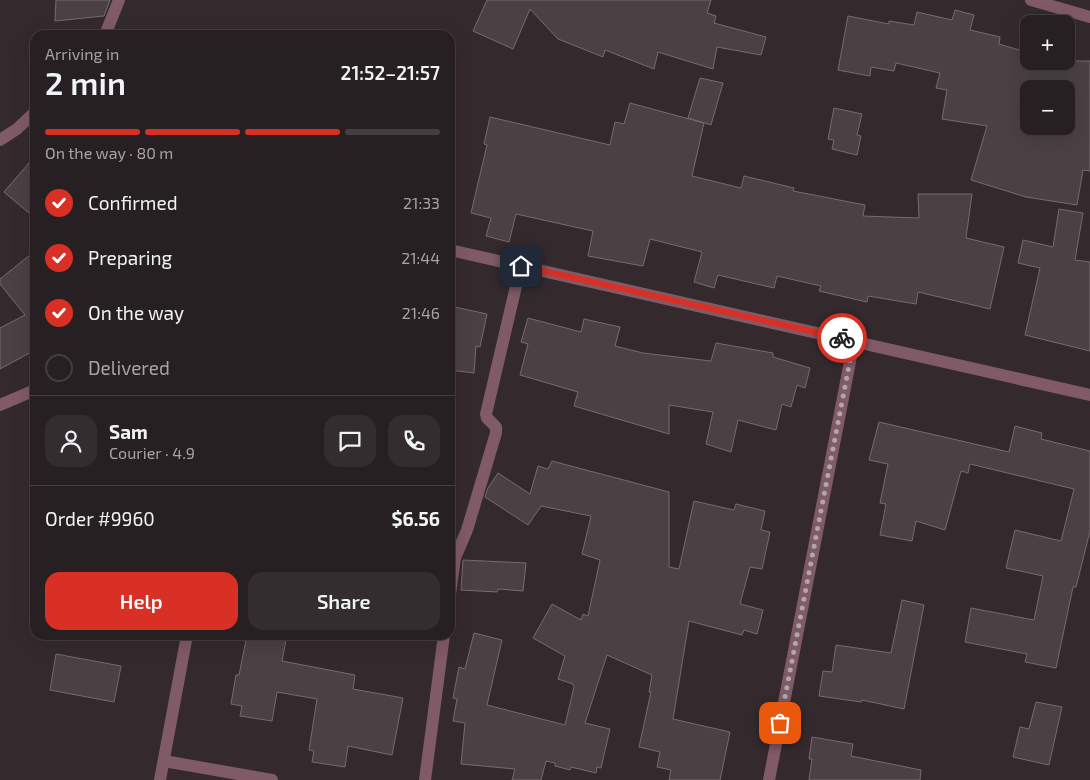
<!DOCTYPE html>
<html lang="en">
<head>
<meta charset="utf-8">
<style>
  body { margin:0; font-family:"Exo 2",sans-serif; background:#332d2f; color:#f1f3f6; height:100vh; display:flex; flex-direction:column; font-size:19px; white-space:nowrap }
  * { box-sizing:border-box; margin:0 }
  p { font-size:16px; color:#a4a3a5 }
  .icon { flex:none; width:28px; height:28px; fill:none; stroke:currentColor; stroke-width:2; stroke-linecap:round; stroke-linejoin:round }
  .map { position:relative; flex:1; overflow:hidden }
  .sheet { position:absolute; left:30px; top:30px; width:425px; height:610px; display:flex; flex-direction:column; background:#272022; border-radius:15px; box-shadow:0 5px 20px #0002,0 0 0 1px #433e40 }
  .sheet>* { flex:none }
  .controls { position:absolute; left:1020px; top:15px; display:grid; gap:10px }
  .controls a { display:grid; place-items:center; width:55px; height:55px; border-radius:10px; background:#272022; box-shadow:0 5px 20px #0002,0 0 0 1px #433e40; font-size:25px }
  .pin { position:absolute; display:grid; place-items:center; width:42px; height:42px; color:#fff; margin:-21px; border-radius:10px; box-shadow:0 2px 8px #0006 }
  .courier { position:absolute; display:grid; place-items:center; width:50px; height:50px; margin:-25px; border:4px solid #d93025; border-radius:50%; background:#fff; color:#222; box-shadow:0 1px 6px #0007 }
  .overview em { font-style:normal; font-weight:600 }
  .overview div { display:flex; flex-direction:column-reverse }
  .overview { display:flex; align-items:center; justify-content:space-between; height:85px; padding:0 15px }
  h1 { font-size:32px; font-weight:600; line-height:38px }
  .bar { display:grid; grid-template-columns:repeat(4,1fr); gap:8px 5px; align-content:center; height:60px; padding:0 15px }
  .bar i { height:6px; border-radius:4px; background:#433e40 }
  .bar .selected { background:#d93025 }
  .bar p { grid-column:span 4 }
  .line { display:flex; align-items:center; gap:12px; padding:0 15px; border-top:1px solid #433e40 }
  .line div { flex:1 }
  .round { display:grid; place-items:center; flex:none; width:52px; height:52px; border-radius:15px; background:#332d2f }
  ol { padding:0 15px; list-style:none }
  li { display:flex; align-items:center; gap:15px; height:55px }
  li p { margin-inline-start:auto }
  li .icon { padding:5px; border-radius:50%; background:#d93025; color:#fff; stroke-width:4 }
  li:last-child { color:#a4a3a5 }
  li i { width:28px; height:28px; border:2px solid #433e40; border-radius:50% }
  .cta { display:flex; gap:10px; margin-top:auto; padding:10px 15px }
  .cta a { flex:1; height:58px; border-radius:15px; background:#d93025; color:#fff; font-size:20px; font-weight:600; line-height:58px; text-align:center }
  .cta a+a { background:#332d2f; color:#f1f3f6 }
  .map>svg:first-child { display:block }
  .building { fill:#4b4144; stroke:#766b6e; fill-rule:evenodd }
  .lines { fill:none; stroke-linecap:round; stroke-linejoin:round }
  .street { stroke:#805a66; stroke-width:12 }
  .done { stroke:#afa7a9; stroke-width:5; stroke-dasharray:0 9 }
  .route { stroke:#d93025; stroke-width:6 }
</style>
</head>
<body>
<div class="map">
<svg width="1090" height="780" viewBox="0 0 1090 780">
  <rect width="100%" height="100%" fill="#342a2d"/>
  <path class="building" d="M56,0H110L104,16L55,21Z
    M487,0H711L707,13L716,16L714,23L766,37L761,55L717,47L713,69L658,52L654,69L605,50L603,57L558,39L530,9L513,49L473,31Z
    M955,10L974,15L970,30L1000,37L999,44L1029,53V61H1090V171L1083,170L1077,205L1026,197L971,180L987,126L942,119L947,90L936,88L940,73L896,63L894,71L871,67L870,76L838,70L848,16L889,24V21L914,25L917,12L952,20ZM1029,89H1066V126H1029Z
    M700,78L723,83L711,125L688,118Z
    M630,103L704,123L692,176L741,188L744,176L794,188L793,191L865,205L863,216L919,218L918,194H972L966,238L1004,247L990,309L918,292L916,304L868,296L867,302L819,291L821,286L777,276L774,288L718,275L714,288L694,282L702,252L650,239L643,266L588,256L593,231L516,214L509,242L486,236L491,218L471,213L487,145L484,144L490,117L610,145L615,122L624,124Z
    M834,108L862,114L857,135L861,136L857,155L832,149L834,140L828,139Z
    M35,156V218L4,192Z
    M1059,209L1083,213L1075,260L1090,262V351L1025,335L1040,268L1018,263L1023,240L1053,247Z
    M35,251V350L0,369V328L25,315L0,284V279Z
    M450,306L487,314L480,347L476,346L474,373L450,370Z
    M528,318L581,332L584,319L620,327L615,346L643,353L711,361L716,343L773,353V357L810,368L805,388L797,385L791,407L782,404L776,430L738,420L731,452L706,444L713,412L669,405V434L574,406L578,392L520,375L528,344L521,342Z
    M879,422L1009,452L1015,426L1042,433L1041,439L1090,451V531L1076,587H1073L1056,668L1025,662L1027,654L965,642L971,608L1034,620L1043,576L1006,568L1015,530L1061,541L1074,489L970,464L968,473L961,471L945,530L916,521L912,541L880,535L886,504L880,503L888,464L869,460Z
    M552,461L669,492V567L679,569L694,501L734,510L736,504L765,511L761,530L770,532L762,569L750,567L740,604L763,610L757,634L744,630L742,635L689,621L673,719L730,732L720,780H669L671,770L657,767L660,752L639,747L651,692H649L652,675L607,655L585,723L610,729L601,768L597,767L596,773L571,767L570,770L555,766V763L546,761L541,780H512L515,769L461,764L465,723L453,721L457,699L453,698L459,667L465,669L474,633L502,640L487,705L565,725L574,687L573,684L558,679L565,656L533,638L552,604L581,620L583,614L588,616L600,560L582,554L591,516L541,506L528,525L485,497L488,488L498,473L530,494L538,466L548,469Z
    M463,560L526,563L523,591L498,589L497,592L461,590Z
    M902,600L924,605L904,709L862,700L861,702L819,696L823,671L832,672L836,645L891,653Z
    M247,635H259L286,640L282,661L355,675L353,689L403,698L392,755L348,746L345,767L312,762L314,751L309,750L317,699L277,692L272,721L240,716L242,706L231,704L236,675H239Z
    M56,654L121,666L114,702L50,690Z
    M1036,702L1062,707L1049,765L1013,757L1020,727L1029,729Z
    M812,737L853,744L851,756L921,770L920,780H809L812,759H809Z"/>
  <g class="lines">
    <path class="street" d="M1031,0L1090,17
      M105,35L119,0
      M0,140L17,129L35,112
      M450,250L1090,395
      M0,405L35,390
      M450,594L455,558L467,530L496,433V427L487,418L486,414L521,265
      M164,761L272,780
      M160,780L187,635
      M425,780L444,635
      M769,780L854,341"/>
  </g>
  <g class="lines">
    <path class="done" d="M780,723L854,340L842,338"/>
    <path class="route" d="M521,266L842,338"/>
  </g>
</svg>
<div class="controls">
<a>+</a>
<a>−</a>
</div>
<div class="pin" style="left:780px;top:723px;background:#ea580c"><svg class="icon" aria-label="bag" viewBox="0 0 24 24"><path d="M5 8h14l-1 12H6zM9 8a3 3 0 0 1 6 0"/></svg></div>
<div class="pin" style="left:521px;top:266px;background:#1f2937"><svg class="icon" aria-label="home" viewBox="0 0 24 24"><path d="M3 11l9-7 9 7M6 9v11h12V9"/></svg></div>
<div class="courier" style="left:842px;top:338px"><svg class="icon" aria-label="bike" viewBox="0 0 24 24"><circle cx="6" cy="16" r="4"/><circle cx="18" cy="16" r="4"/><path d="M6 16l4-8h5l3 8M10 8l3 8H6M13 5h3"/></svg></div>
<section class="sheet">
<div class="overview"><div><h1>2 min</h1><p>Arriving in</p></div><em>21:52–21:57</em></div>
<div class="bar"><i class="selected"></i><i class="selected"></i><i class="selected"></i><i></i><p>On the way · 80 m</p></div>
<ol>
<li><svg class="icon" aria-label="check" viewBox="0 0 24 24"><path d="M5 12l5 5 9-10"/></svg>Confirmed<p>21:33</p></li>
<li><svg class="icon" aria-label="check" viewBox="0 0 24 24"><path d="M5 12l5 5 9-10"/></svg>Preparing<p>21:44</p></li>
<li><svg class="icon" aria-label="check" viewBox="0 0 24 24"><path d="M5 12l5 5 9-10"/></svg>On the way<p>21:46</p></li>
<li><i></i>Delivered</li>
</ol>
<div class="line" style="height:90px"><a class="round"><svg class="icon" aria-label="person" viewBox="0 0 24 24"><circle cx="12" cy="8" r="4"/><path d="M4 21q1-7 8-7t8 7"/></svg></a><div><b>Sam</b><p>Courier · 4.9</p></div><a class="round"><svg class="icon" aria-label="chat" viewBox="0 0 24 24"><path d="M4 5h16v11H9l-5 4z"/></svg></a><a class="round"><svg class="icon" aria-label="phone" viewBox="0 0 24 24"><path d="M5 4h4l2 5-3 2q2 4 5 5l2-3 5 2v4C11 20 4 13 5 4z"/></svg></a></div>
<div class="line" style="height:65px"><div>Order #9960</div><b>$6.56</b></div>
<div class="cta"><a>Help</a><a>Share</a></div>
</section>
</div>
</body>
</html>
